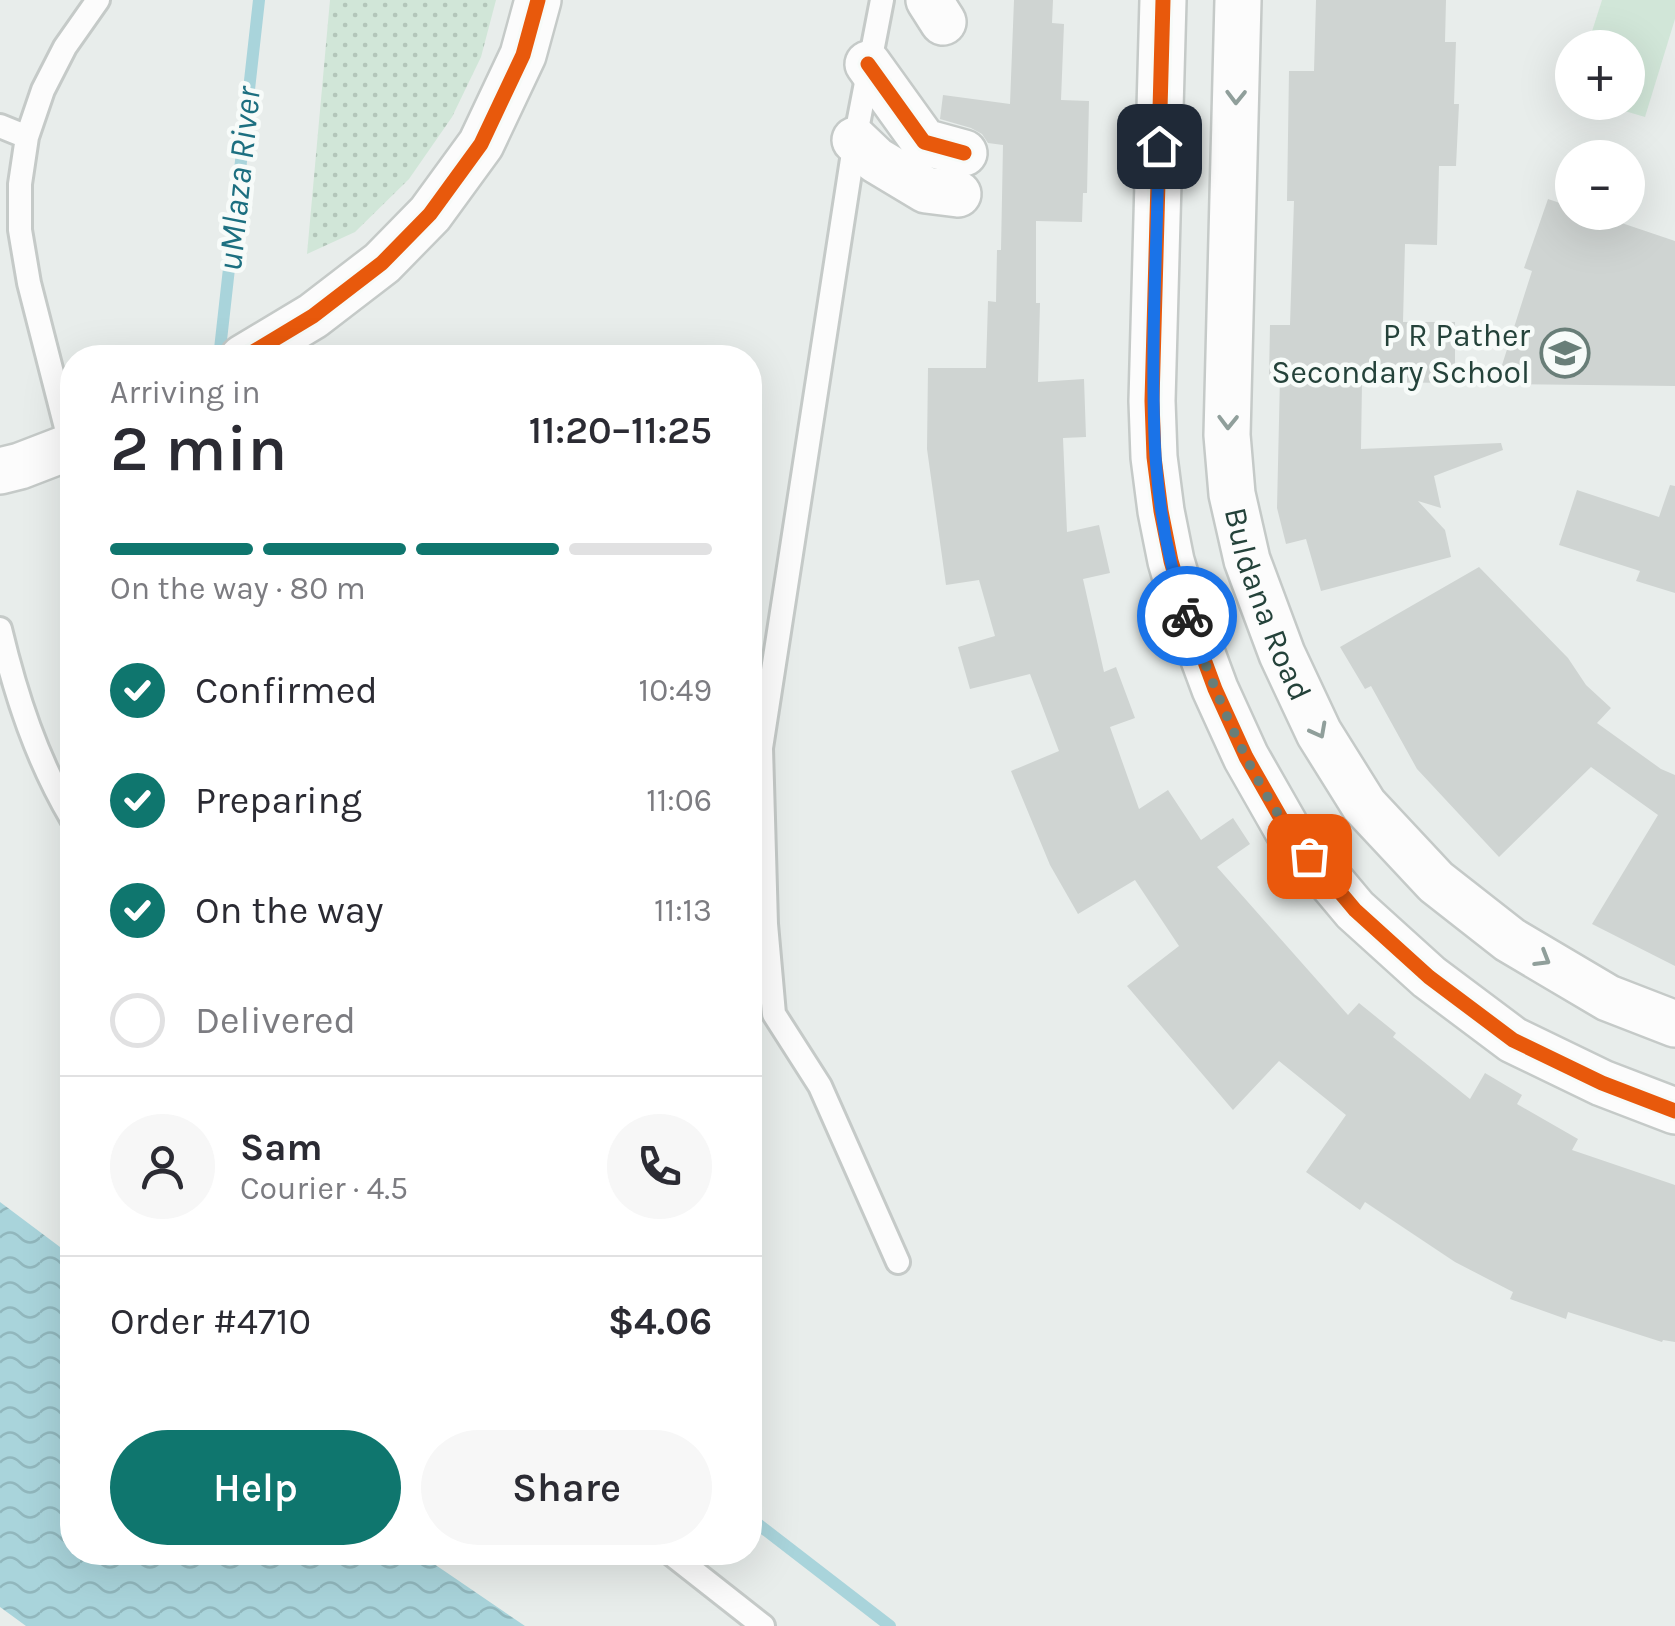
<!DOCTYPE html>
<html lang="en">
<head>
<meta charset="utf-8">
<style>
  body { margin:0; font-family:Karla,sans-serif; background:#f7f7f7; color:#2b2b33; height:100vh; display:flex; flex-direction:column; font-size:38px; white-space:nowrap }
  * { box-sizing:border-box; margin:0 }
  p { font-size:32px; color:#7c7c81 }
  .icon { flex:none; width:55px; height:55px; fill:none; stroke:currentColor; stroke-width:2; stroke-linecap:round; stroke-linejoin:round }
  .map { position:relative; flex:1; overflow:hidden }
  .panel { position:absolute; left:60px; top:345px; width:702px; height:1220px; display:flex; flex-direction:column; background:#fff; border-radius:40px; box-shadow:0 10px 40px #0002 }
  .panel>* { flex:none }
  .buttons { position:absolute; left:1555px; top:30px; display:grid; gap:20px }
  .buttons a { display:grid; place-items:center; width:90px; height:90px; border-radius:50%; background:#fff; box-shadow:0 10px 40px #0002; font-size:50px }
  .pin { position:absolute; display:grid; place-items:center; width:85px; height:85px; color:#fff; margin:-42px; border-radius:20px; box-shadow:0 5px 15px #0006 }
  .courier { position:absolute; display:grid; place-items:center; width:100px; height:100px; margin:-50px; border:8px solid #1a73e8; border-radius:50%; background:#fff; color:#222; box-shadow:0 2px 12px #0007 }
  .overview em { font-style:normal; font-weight:600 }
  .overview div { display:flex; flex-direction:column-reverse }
  .overview { display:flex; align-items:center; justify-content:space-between; height:170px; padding:0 50px }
  h1 { font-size:65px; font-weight:600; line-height:75px }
  .bar { display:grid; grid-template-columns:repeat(4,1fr); gap:15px 10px; align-content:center; height:120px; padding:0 50px }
  .bar i { height:12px; border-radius:8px; background:#e1e1e2 }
  .bar .selected { background:#0f766e }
  .bar p { grid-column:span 4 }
  .line { display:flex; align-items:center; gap:25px; padding:0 50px; border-top:2px solid #e1e1e2 }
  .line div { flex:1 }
  .round { display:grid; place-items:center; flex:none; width:105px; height:105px; border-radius:52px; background:#f7f7f7 }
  ol { padding:0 50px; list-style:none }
  li { display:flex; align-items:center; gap:30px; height:110px }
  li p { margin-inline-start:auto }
  li .icon { padding:10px; border-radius:50%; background:#0f766e; color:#fff; stroke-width:4 }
  li:last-child { color:#7c7c81 }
  li i { width:55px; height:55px; border:5px solid #e1e1e2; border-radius:50% }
  .primary-button { display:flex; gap:20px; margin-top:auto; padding:20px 50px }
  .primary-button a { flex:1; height:115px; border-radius:60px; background:#0f766e; color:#fff; font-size:40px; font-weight:600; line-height:115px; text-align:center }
  .primary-button a+a { background:#f7f7f7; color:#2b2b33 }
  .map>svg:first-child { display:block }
  .grass { fill:url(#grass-dots) }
  .pitch { fill:#d1e6d8 }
  .water { fill:url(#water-waves) }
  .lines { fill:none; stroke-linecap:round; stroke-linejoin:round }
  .stream { stroke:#a9d4db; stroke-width:12 }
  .building { fill:#cfd4d2 }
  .lane-casing { stroke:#c5cac8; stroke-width:28 }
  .street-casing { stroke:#c5cac8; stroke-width:50 }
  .lane { stroke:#fcfcfc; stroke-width:22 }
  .street { stroke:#fcfcfc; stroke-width:45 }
  .cycleway-casing { stroke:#f7fbf9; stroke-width:21 }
  .cycleway { stroke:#e8590c; stroke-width:15 }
  .oneway { stroke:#909f9b }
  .done { stroke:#697e78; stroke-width:10; stroke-dasharray:0 18 }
  .route { stroke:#1a73e8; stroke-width:12 }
  .labels { text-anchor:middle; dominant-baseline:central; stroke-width:9; stroke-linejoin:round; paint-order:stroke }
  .poi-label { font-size:32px; fill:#24423a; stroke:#f7fbf9; text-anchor:end }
  .street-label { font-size:32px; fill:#24423a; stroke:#f7fbf9 }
  .water-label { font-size:35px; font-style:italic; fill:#1c6f80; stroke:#f7fbf9 }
</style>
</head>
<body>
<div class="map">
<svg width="1675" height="1626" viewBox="0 0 1675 1626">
  <defs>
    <pattern id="grass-dots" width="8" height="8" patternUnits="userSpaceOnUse" patternTransform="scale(2.5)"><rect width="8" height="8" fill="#d1e6d8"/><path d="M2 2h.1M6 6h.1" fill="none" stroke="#b3c6ba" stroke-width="1.8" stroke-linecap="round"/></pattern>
    <pattern id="water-waves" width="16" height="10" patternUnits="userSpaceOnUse" patternTransform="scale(2.5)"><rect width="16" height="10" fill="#a9d4db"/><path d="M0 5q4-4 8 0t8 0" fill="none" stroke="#91b7bd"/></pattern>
  </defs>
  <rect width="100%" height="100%" fill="#e8edeb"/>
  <path class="grass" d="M330,0H496L481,57L452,117L409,179L355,232L307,254Z"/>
  <path class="pitch" d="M1602,0H1675V19L1645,117L1598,103L1628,102V48L1587,47Z"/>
  <path class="water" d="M0,1202L72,1256V1552L418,1553L525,1626H26L0,1607Z"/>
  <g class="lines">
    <path class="stream" d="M219,358L259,0
      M750,1518L890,1626"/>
  </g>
  <path class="building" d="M1014,0H1053L1052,23L1064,24L1061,100L1089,101L1087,193H1083L1082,222L1036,221V303H1040L1038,382L1084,379L1086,437L1063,438L1067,532L1099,525L1110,573L1083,579L1104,672L1116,667L1135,718L1110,727L1139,809L1168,790L1201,840L1233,818L1250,844L1217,867L1348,1015L1359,1003L1396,1033L1393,1037L1470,1099L1485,1073L1522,1095L1517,1104L1578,1139L1572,1150L1675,1185V1342L1663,1340L1662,1342L1568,1312L1566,1319L1510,1299L1513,1292L1455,1262L1365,1202L1360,1210L1306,1172L1346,1115L1279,1061L1233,1110L1127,986L1179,946L1135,880L1078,914L1050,865L1011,771L1059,751L1030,674L970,689L958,647L995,636L979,580L946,585L927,449L928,368H986L988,301L996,302L997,250H1001L1003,145L988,143L982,134L971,128L940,119L943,95L1010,104Z
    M1316,0H1446L1445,42H1456L1454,104H1459L1456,166H1439L1437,245L1405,244L1403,322H1455V383L1362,382L1361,449L1501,443L1503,450L1434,476L1441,508L1418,501L1445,530L1451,557L1321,591L1306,539L1286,544L1277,508L1280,377H1269L1270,325H1290L1294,201H1287L1289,71H1314Z
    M1548,199L1572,207V212H1589L1675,241V386L1496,384L1532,271L1524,268Z
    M1670,485L1675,486V593L1636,581L1640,571L1559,545L1577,490L1659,517Z
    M1479,567L1568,658L1586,685L1611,708L1597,723L1661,769L1675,775V966L1592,924L1658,815L1591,767L1499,857L1417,769L1371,686L1365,689L1340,647Z"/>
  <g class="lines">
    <g class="lane-casing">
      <path id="lane" d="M882,0L855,140L761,748L766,924L774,1014L820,1086L898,1262
        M0,126L27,137
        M71,447L29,283L20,230V184L27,137L43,90L65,47L98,0
        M0,629C16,696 37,760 72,819
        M669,1552L763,1626"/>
    </g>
    <g class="street-casing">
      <g id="street">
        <path d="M929,0L943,22"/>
        <path d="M1163,0L1152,401L1154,457L1161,511L1171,561L1185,608L1215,689L1246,757L1287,829L1355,910L1429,977L1513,1040L1602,1083L1675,1111"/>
        <path id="s1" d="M1238,0L1227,435L1232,494L1247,560L1282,654L1319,733L1364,805L1436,882L1510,940L1608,998L1675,1024"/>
        <path d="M868,64L924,142L964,153"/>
        <path d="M855,140L876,160L926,190L958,194"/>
        <path d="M243,358L313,316L382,263L430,214L481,144L523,55L538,0"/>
        <path d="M0,471L20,466L72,446"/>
      </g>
    </g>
    <use href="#lane" class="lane"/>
    <use href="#street" class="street"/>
    <g class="cycleway-casing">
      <path id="cycleway" d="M1163,0L1152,401L1154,457L1161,511L1171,561L1185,608L1215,689L1246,757L1287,829L1355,910L1429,977L1513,1040L1602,1083L1675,1111
        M868,64L924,142L964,153
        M243,358L313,316L382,263L430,214L481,144L523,55L538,0"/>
    </g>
    <use href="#cycleway" class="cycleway"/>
  </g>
  <defs><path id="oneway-chevron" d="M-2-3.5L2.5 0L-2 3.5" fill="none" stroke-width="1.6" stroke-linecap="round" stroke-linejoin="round" transform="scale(2.5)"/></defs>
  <g class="oneway">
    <use href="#oneway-chevron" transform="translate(1236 97) rotate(91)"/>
    <use href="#oneway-chevron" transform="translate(1228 422) rotate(91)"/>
    <use href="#oneway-chevron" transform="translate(1319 731) rotate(62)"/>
    <use href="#oneway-chevron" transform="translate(1543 959) rotate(31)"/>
  </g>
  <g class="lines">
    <path class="done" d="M1187,616C1219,700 1251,786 1309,856"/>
    <path class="route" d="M1159,146C1157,202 1156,258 1154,314C1152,416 1151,518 1187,616"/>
  </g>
  <defs>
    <g id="school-ring" transform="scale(2.5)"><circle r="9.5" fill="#f7fbf9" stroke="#697e78" stroke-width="1.5"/><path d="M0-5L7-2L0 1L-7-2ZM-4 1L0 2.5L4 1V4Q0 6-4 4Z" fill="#697e78"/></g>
  </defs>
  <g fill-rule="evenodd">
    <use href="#school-ring" x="1565" y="353"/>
  </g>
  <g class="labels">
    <g class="poi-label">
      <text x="1530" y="335">P R Pather<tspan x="1530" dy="37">Secondary School</tspan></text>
    </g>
    <g class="street-label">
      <text stroke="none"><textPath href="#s1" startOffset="610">Buldana Road</textPath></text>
    </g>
    <g class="water-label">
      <text transform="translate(239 179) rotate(-84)">uMlaza River</text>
    </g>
  </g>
</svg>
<div class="buttons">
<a>+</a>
<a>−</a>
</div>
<div class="pin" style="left:1309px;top:856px;background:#ea580c"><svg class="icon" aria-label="bag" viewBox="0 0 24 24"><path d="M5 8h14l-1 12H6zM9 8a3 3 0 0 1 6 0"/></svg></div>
<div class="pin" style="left:1159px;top:146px;background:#1f2937"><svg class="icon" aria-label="home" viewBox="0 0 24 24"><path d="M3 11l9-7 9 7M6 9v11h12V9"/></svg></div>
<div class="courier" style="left:1187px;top:616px"><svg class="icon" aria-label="bike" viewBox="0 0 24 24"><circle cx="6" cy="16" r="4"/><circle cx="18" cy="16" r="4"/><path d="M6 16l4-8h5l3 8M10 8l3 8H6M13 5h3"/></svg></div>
<section class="panel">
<div class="overview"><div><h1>2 min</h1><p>Arriving in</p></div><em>11:20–11:25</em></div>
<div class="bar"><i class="selected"></i><i class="selected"></i><i class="selected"></i><i></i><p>On the way · 80 m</p></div>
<ol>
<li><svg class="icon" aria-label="check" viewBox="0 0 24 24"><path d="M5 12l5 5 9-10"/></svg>Confirmed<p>10:49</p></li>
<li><svg class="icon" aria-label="check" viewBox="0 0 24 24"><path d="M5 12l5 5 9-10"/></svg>Preparing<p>11:06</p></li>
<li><svg class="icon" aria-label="check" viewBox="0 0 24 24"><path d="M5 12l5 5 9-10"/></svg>On the way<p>11:13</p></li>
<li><i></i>Delivered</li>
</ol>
<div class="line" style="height:180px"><a class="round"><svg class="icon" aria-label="person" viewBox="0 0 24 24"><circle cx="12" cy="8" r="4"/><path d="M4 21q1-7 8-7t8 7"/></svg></a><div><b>Sam</b><p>Courier · 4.5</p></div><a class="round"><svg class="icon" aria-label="phone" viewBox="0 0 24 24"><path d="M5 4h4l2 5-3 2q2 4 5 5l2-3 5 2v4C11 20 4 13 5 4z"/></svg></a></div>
<div class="line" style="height:130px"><div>Order #4710</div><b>$4.06</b></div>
<div class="primary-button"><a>Help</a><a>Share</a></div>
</section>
</div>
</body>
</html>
